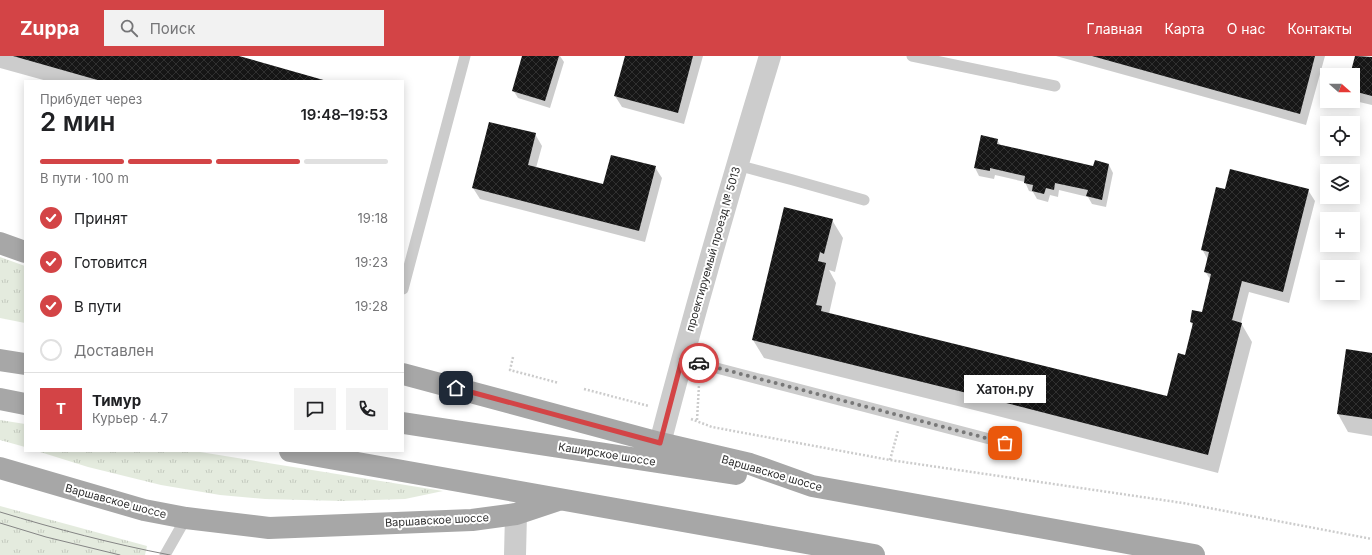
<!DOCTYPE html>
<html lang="ru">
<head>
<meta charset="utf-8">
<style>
  body { margin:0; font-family:Inter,sans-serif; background:#f2f2f2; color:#202124; height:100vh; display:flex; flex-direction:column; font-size:15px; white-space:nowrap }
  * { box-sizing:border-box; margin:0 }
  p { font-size:13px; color:#757577 }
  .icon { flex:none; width:22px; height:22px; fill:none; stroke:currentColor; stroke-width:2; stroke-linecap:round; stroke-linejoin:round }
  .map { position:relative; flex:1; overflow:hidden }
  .drawer { position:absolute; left:24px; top:24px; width:380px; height:372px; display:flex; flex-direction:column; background:#fff; border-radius:0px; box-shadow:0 2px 10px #0003 }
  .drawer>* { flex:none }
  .needle { width:26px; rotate:111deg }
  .fabs { position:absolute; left:1320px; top:12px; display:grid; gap:8px }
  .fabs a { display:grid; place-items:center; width:40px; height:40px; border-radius:0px; background:#fff; box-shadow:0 2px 10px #0003; font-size:20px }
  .pin { position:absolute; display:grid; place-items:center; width:34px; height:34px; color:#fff; margin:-17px; border-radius:8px; box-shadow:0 2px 6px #0006 }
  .courier { position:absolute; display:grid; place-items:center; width:40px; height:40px; margin:-20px; border:3px solid #d34446; border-radius:50%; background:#fff; color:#222; box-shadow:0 1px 5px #0007 }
  .bubble { position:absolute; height:28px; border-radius:0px; background:#fff; box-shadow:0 2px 10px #0003; font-size:13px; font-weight:600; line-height:28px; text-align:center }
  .overview em { font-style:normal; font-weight:600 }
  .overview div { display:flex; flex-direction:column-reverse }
  .overview { display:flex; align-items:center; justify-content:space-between; height:68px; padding:0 16px }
  h1 { font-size:26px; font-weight:600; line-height:30px }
  .bar { display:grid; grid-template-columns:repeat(4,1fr); gap:6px 4px; align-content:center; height:48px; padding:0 16px }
  .bar i { height:5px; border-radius:3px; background:#e0e0e0 }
  .bar .selected { background:#d34446 }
  .bar p { grid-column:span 4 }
  .line { display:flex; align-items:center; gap:10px; padding:0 16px; border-top:1px solid #e0e0e0 }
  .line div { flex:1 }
  .round { display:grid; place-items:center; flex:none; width:42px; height:42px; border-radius:0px; background:#f2f2f2 }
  ol { padding:0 16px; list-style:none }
  li { display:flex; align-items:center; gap:12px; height:44px }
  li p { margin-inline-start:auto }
  li .icon { padding:4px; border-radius:50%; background:#d34446; color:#fff; stroke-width:4 }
  li:last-child { color:#757577 }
  li i { width:22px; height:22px; border:2px solid #e0e0e0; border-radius:50% }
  header { display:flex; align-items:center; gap:24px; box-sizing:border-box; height:56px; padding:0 20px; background:#d34446; color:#fff }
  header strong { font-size:19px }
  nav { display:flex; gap:22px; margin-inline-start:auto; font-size:14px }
  .search { width:280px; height:36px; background:#f2f2f2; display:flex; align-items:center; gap:10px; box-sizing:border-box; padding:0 14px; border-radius:0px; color:#757577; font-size:15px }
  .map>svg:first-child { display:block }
  .grass { fill:url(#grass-tufts) }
  .shadow { fill:#0003 }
  .building { fill:url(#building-cross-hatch) }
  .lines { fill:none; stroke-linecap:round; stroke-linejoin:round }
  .path { stroke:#ccc; stroke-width:2.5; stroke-dasharray:2 2; stroke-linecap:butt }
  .service { stroke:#ccc; stroke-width:11 }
  .minor { stroke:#ccc; stroke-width:22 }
  .tertiary { stroke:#ccc; stroke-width:22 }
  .primary { stroke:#a7a7a7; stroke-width:22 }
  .tram { stroke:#848484; stroke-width:1 }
  .done { stroke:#787878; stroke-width:4; stroke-dasharray:0 7.2 }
  .route { stroke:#d34446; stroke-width:5 }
  .labels { text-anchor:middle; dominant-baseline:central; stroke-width:4; stroke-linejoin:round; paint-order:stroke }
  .street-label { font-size:11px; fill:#2f2f2f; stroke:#fff }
</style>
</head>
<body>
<header>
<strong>Zuppa</strong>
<div class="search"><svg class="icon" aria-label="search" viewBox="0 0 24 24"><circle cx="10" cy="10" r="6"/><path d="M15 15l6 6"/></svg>Поиск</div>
<nav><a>Главная</a><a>Карта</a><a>О нас</a><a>Контакты</a></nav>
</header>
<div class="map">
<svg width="1372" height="499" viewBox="0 0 1372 499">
  <defs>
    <pattern id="grass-tufts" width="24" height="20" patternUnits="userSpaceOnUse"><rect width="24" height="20" fill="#e4ebde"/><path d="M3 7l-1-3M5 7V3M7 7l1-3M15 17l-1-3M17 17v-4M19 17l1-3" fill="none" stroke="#c4cabf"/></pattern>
    <pattern id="building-cross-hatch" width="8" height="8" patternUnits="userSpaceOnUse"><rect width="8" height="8" fill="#161616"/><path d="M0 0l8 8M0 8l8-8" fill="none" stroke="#303030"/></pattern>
  </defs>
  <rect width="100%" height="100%" fill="#fff"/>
  <path class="grass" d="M0,201L25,210V267L0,262Z
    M0,364L25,368V391L0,384Z
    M37,395H194L443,435L405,443L342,445L265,443L220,439L161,429L88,411Z
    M0,450L147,490L145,499H0Z"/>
  <path class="shadow" d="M0,0H235L324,25H47L0,12Z
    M524,0H560L564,6L550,52L518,42L513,34Z
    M626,0H703L684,68L622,51L615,40Z
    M1056,0H1325L1306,69Z
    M1356,0L1372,2V49L1355,45L1353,42V19H1351Z
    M535,78L542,90L536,112L604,129L655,111L662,122L645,186L480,143L473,132Z
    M997,84L1001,90L1094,111L1109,109L1113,117L1106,151L1092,148L1088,141L1059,134L1058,141L1050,139L1048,146L1037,143L1033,136L1029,135L1025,126L995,119L994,123L979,120L975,112Z
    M1226,134H1308L1315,145L1289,247L1249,236L1241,267L1252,286L1218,417L982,356L764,302L753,284L832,164L843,182L835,216L829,214L836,227L829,258L1168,342L1186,300L1193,271L1191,266L1204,258L1211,225L1205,215L1208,204L1202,193Z
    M1372,298V380L1348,376L1338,358Z"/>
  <path class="building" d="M13,0H239L327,25H101Z
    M522,0H559L545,45L512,35Z
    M625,0H693L678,57L614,40Z
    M1092,0H1315L1300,58Z
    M1355,0L1372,1V40L1353,35V19H1350Z
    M489,66L536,77L528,109L603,128L611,99L656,110L639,175L472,132Z
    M981,79L998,83L997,88L1093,110L1095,104L1109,108L1102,144L1086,140L1088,134L1055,127L1054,134L1046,132L1044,138L1032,135L1033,129L1024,127L1025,120L990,112V115L974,112Z
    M1230,113L1309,133L1283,236L1242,225L1232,264L1242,267L1208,399L971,338L752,284L784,151L833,163L824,198L820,196L818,205L826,207L816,249L822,250L821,255L1167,340L1178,297L1185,299L1193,267L1190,266L1192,254L1202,256L1211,218L1204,216L1209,196L1201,194L1216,131L1225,133Z
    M1346,293L1372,297V363L1337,358Z"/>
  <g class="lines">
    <path class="path" d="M513,301L510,314L559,327
      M584,333L649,350
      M691,363L712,371L890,404L1183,447L1372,483
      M697,364L699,329
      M890,404L898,375"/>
    <path class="service" d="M912,0L1055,30
      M737,109L793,124L864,144
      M403,233L465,0
      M682,303L1005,387
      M165,499L186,462"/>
    <path class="minor" d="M515,499L516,458"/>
    <path class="tertiary" d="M660,387C694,257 731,128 770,0"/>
    <path class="primary" d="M0,187L25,196
      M0,304L25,308
      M403,318L660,387L750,408L812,430L1194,499
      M0,343L25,348
      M403,367L736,418
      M290,395L874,499
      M0,412L144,454L186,462L269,472L472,464L516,458L558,444"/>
    <path class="tram" d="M0,456C56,473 113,488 170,499
      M0,467L46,481L120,499"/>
  </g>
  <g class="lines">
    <path class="done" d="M699,307L1005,387"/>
    <path class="route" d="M456,332L660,387L682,303L699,307"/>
  </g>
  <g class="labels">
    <g class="street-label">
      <text transform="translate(713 193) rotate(-74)">проектируемый проезд № 5013</text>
      <text transform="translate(607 398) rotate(9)">Каширское шоссе</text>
      <text transform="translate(772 417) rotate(16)">Варшавское шоссе</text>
      <text transform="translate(116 445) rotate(15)">Варшавское шоссе</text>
      <text transform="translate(437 464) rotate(-3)">Варшавское шоссе</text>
    </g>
  </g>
</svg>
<div class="fabs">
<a><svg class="needle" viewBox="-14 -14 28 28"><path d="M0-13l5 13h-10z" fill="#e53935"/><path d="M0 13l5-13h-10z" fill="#757577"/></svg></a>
<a><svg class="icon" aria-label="locate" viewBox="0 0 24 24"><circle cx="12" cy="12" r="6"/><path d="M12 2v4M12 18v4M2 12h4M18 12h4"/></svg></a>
<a><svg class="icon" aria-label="layers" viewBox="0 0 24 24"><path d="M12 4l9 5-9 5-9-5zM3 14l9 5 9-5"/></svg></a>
<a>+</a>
<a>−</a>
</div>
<div class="pin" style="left:1005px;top:387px;background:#ea580c"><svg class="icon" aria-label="bag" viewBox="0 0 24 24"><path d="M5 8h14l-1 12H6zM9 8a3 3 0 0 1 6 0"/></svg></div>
<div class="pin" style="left:456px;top:332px;background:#1f2937"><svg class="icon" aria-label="home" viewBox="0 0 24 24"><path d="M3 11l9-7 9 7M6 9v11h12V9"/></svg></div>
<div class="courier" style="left:699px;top:307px"><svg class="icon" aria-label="car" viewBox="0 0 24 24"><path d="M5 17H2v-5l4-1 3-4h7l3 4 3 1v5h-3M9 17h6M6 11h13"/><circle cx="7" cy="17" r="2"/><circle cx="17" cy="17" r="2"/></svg></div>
<div class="bubble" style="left:964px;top:319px;width:82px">Хатон.ру</div>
<section class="drawer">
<div class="overview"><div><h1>2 мин</h1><p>Прибудет через</p></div><em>19:48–19:53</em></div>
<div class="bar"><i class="selected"></i><i class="selected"></i><i class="selected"></i><i></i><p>В пути · 100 m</p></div>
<ol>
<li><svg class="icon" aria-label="check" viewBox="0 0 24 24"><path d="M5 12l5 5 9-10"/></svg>Принят<p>19:18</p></li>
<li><svg class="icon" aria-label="check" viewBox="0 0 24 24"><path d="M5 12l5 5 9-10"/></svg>Готовится<p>19:23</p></li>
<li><svg class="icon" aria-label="check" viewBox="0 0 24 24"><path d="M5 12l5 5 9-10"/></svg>В пути<p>19:28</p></li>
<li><i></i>Доставлен</li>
</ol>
<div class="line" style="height:72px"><b class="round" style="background:#d34446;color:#fff">Т</b><div><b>Тимур</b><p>Курьер · 4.7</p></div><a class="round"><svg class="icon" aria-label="chat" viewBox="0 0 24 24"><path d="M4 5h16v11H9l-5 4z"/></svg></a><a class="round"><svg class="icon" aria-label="phone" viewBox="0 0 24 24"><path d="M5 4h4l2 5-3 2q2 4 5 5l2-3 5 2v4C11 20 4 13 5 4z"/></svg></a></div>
</section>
</div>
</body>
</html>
